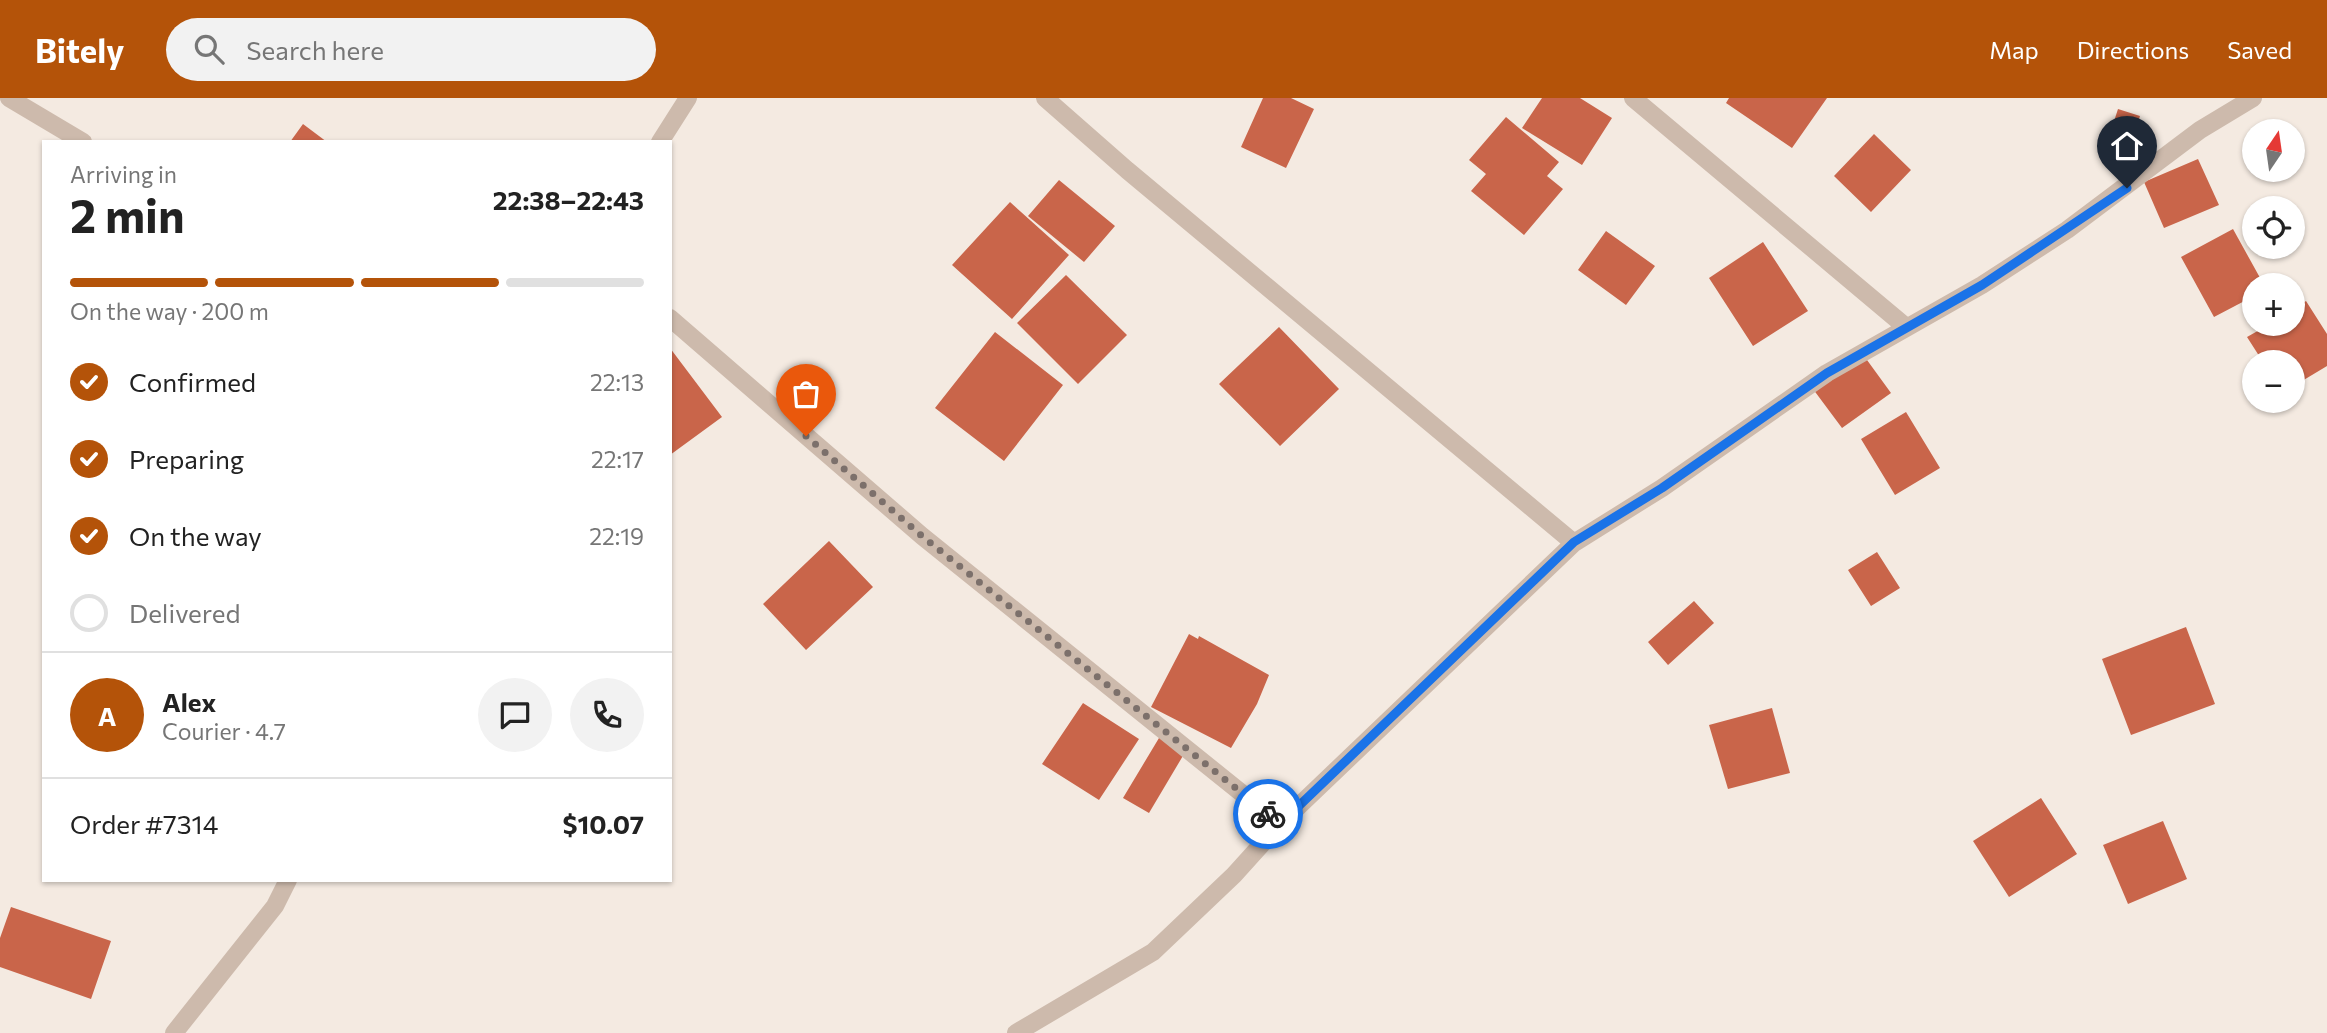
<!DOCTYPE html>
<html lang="en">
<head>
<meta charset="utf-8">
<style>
  body { margin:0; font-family:Commissioner,sans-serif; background:#f2f2f2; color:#222; height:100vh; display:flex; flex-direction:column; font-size:26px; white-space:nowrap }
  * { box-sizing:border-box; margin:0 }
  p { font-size:23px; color:#767676 }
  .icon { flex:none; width:38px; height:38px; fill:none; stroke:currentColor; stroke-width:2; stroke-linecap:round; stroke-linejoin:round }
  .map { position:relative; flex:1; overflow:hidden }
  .panel { position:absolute; left:42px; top:42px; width:630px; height:742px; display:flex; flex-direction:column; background:#fff; border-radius:0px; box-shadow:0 2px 5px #0004 }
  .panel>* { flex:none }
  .needle { width:46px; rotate:13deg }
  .controls { position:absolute; left:2242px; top:21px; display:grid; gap:14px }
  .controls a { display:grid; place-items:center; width:63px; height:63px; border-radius:50%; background:#fff; box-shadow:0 2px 5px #0004; font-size:35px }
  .pin { position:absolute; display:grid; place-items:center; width:60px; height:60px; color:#fff; margin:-72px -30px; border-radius:50% 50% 50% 0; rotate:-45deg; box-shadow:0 0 7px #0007 }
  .pin .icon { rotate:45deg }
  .courier { position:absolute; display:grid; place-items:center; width:70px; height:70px; margin:-35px; border:5px solid #1a73e8; border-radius:50%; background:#fff; color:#222; box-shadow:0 2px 9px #0007 }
  .overview em { font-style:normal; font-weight:700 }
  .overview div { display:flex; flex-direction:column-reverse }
  .overview { display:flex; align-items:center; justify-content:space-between; height:119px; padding:0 28px }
  h1 { font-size:46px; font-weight:700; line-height:52px }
  .bar { display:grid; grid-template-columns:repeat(4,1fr); gap:10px 7px; align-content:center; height:84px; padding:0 28px }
  .bar i { height:9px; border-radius:5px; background:#e0e0e0 }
  .bar .active { background:#b45309 }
  .bar p { grid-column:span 4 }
  .line { display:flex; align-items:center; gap:18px; padding:0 28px; border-top:2px solid #e0e0e0 }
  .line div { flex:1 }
  .round { display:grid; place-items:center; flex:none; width:74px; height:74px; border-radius:37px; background:#f2f2f2 }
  ol { padding:0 28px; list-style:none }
  li { display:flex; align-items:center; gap:21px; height:77px }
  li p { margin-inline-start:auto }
  li .icon { padding:7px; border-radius:50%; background:#b45309; color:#fff; stroke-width:4 }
  li:last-child { color:#767676 }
  li i { width:38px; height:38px; border:4px solid #e0e0e0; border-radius:50% }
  header { display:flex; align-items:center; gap:42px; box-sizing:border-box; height:98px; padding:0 35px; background:#b45309; color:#fff }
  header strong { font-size:33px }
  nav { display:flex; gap:38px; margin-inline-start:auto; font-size:24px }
  .search { width:490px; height:63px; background:#f2f2f2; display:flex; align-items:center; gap:18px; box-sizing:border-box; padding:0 24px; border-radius:38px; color:#767676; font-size:26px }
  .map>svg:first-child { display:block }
  .building { fill:#c9654a }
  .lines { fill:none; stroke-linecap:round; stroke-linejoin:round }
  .minor { stroke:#cdbaac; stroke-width:18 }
  .done { stroke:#7c706b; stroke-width:7; stroke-dasharray:0 12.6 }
  .route { stroke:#1a73e8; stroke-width:9 }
</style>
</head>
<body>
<header>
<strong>Bitely</strong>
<div class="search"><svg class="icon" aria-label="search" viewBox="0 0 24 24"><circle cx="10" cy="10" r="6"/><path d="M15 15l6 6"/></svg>Search here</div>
<nav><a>Map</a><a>Directions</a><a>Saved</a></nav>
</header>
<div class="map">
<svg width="2327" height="935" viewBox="0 0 2327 935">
  <rect width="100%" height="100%" fill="#f4eae1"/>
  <path class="building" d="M1263,0H1291L1314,11L1286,70L1241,49Z
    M1542,0H1580L1612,20L1582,67L1522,30Z
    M1729,0H1827L1792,50L1726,5Z
    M2118,11L2140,18L2126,64L2103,57Z
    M1506,19L1559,64L1547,78L1563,91L1524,137L1471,93L1486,76L1469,62Z
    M303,26L327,44H290Z
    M1874,36L1911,72L1871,114L1834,78Z
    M2198,61L2219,107L2164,130L2144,84Z
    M1059,82L1115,128L1084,164L1028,118Z
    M1010,104L1069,157L1012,221L952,167Z
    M2233,131L2264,187H2254V198L2214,219L2181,159Z
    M1606,133L1655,168L1626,207L1578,172Z
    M1763,144L1808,213L1753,248L1709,180Z
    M1066,177L1127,237L1078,286L1017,225Z
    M2306,203L2327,236V268L2292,289V264H2263L2247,239L2270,226H2292V212Z
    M1279,229L1339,291L1280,348L1219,286Z
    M995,234L1063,287L1004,363L935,310Z
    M670,250L722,319L670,357Z
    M1859,251L1891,295L1842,330L1810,287Z
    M1906,314L1940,370L1895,397L1861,341Z
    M829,443L873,489L806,552L763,506Z
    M1877,454L1900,490L1871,508L1848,472Z
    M1694,503L1714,525L1668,567L1648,544Z
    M2186,529L2215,606L2131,637L2102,561Z
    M1189,536L1198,541L1199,538L1269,577L1257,606L1231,650L1151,609Z
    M1083,605L1139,641L1099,702L1042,666Z
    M1772,610L1790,675L1728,691L1709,627Z
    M1162,635L1187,651L1149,715L1123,700Z
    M2041,700L2077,756L2009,799L1973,743Z
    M2163,723L2187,781L2128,806L2103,747Z
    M11,809L111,843L91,901L0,869V840Z"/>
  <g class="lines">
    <path class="minor" d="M9,0L83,44
      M1045,0L1127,72L1574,445
      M1633,0L1906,229
      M660,44L688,0
      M670,220L922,438L1280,726
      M174,935L275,808L288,782
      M1016,935L1153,854L1234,777L1280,726L1574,445L1662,390L1827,275L1982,187L2067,132L2200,32L2253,0"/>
  </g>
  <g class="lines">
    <path class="done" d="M806,338L922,438L1268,716"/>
    <path class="route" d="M1268,716L1280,726L1574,444L1662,390L1827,275L1982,187L2127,90"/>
  </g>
</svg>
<div class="controls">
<a><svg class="needle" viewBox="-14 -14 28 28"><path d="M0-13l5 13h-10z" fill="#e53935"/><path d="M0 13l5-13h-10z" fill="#767676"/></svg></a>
<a><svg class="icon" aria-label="locate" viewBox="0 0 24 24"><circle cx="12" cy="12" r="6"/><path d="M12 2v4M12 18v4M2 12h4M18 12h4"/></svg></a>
<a>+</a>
<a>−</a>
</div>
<div class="pin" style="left:806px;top:338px;background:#ea580c"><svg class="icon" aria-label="bag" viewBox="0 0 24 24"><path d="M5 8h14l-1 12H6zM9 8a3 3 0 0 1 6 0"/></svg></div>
<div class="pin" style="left:2127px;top:90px;background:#1f2937"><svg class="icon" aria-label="home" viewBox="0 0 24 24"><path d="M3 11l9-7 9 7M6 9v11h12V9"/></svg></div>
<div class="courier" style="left:1268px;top:716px"><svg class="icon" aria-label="bike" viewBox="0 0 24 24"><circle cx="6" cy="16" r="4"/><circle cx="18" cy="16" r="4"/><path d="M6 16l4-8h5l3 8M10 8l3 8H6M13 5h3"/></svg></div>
<section class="panel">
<div class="overview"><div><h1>2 min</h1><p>Arriving in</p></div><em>22:38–22:43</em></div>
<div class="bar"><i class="active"></i><i class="active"></i><i class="active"></i><i></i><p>On the way · 200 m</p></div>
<ol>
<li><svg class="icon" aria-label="check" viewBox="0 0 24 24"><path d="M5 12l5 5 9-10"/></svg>Confirmed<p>22:13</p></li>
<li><svg class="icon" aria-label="check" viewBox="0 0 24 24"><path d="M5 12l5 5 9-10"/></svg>Preparing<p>22:17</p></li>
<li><svg class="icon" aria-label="check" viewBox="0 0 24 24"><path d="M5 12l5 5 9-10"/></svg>On the way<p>22:19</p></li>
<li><i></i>Delivered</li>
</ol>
<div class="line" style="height:126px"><b class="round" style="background:#b45309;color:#fff">A</b><div><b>Alex</b><p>Courier · 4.7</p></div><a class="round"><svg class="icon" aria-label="chat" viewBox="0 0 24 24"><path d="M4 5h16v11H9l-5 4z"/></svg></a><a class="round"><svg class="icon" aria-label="phone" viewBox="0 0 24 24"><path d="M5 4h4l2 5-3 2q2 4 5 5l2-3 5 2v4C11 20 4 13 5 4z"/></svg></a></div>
<div class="line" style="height:91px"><div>Order #7314</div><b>$10.07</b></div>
</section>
</div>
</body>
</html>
